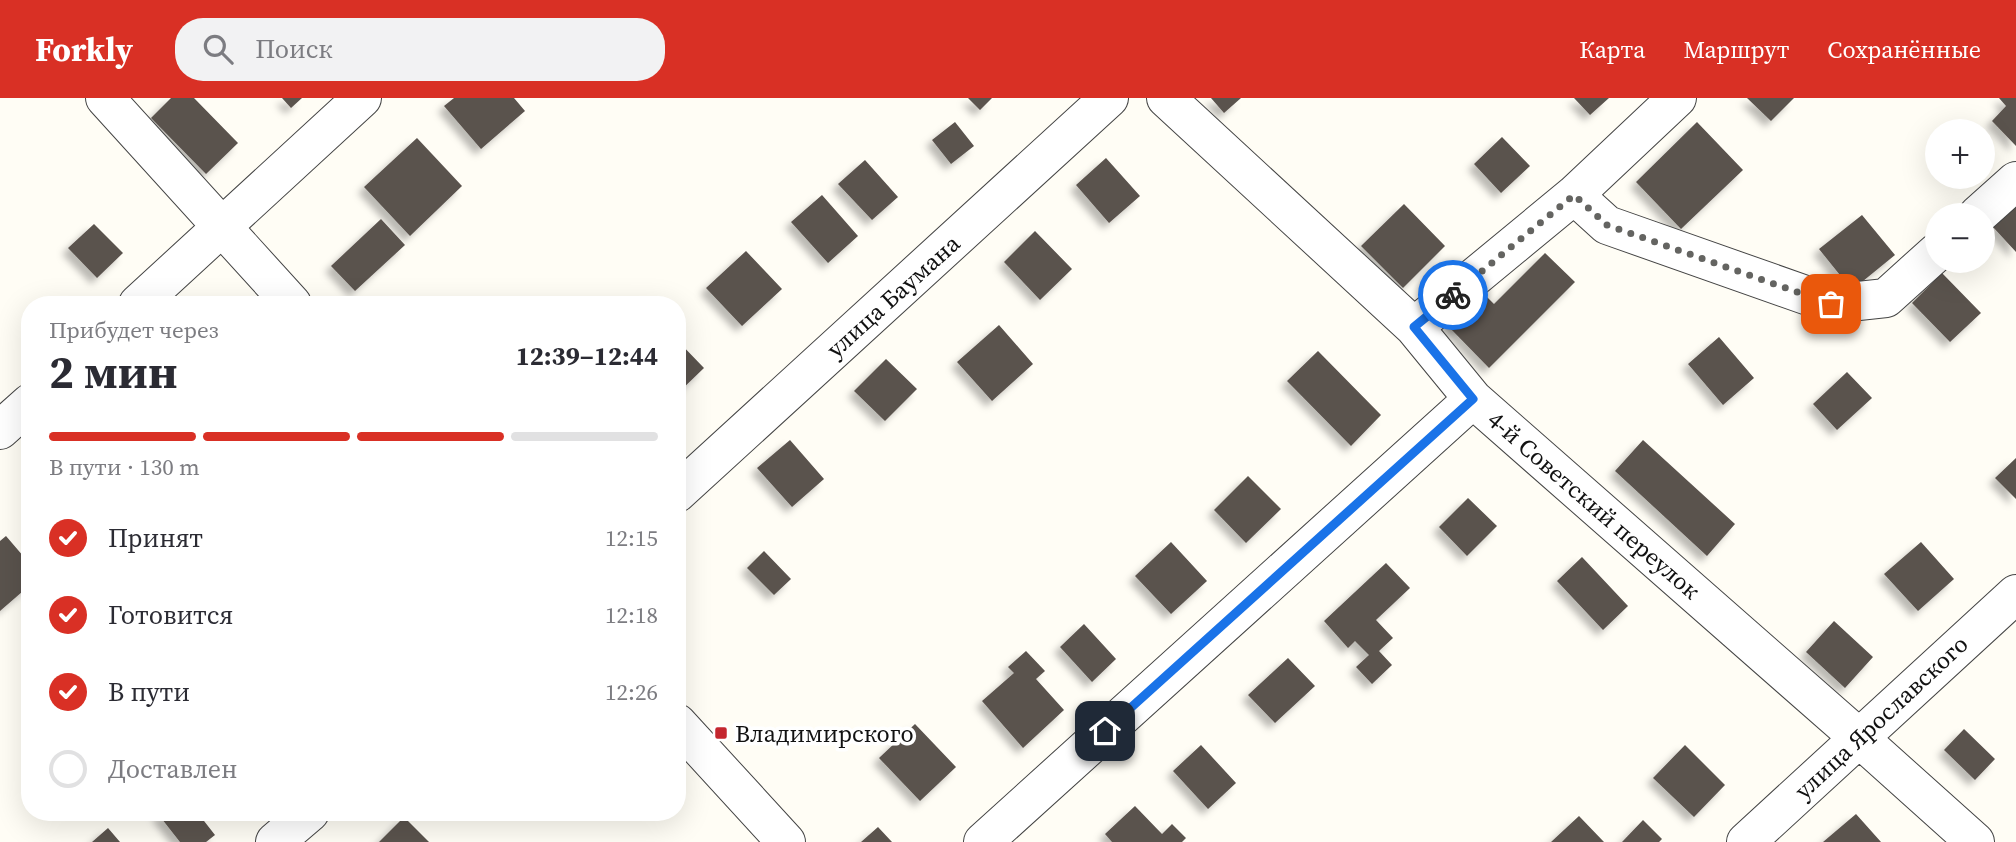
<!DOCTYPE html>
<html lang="ru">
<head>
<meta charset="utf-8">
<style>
  body { margin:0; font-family:"Source Serif 4",serif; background:#f2f2f3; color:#2b2b33; height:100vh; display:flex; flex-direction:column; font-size:26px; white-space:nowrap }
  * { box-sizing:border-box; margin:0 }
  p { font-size:23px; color:#7c7c81 }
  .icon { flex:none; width:38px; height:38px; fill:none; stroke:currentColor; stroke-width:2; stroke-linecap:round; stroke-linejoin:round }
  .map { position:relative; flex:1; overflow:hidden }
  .sheet { position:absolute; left:21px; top:198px; width:665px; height:525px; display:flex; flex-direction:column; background:#fff; border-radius:28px; box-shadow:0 7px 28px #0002 }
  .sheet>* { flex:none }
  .tools { position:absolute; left:1925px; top:21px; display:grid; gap:14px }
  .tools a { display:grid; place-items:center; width:70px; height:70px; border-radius:50%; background:#fff; box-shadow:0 7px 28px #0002; font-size:35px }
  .pin { position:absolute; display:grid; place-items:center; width:60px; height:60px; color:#fff; margin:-30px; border-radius:14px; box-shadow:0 4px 10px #0006 }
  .courier { position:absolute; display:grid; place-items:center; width:70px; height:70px; margin:-35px; border:5px solid #1a73e8; border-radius:50%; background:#fff; color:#222; box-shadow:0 2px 9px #0007 }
  .headline em { font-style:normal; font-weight:700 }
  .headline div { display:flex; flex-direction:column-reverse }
  .headline { display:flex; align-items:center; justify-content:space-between; height:119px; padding:0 28px }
  h1 { font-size:46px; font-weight:700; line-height:52px }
  .bar { display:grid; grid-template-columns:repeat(4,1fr); gap:10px 7px; align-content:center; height:84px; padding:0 28px }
  .bar i { height:9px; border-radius:5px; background:#e1e1e2 }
  .bar .on { background:#d93025 }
  .bar p { grid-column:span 4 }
  ol { padding:0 28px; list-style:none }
  li { display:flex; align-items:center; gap:21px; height:77px }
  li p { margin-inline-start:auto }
  li .icon { padding:7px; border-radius:50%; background:#d93025; color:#fff; stroke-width:4 }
  li:last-child { color:#7c7c81 }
  li i { width:38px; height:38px; border:4px solid #e1e1e2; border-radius:50% }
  header { display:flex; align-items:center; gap:42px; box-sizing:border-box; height:98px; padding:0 35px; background:#d93025; color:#fff }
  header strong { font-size:33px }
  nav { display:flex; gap:38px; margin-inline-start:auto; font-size:24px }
  .search { width:490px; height:63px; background:#f2f2f3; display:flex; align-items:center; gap:18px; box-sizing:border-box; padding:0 24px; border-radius:28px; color:#7c7c81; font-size:26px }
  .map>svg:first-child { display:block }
  .building { fill:#5a524d; filter:url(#shadow) }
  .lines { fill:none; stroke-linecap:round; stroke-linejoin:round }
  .minor-casing { stroke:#444; stroke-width:40 }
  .minor { stroke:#fff; stroke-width:38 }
  .done { stroke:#646461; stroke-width:7; stroke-dasharray:0 12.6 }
  .route { stroke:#1a73e8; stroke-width:9 }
  .poi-dot { fill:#c4262e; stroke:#fff; stroke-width:2.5 }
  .labels { text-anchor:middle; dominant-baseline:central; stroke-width:7; stroke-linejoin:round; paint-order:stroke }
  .street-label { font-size:24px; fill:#111; stroke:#fff }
  .poi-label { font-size:24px; fill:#111; stroke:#fff; text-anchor:start }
</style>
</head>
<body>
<header>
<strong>Forkly</strong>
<div class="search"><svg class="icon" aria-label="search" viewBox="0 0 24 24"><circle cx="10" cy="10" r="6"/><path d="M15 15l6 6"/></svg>Поиск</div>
<nav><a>Карта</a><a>Маршрут</a><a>Сохранённые</a></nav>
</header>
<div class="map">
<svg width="2016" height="744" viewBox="0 0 2016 744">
  <defs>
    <filter id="shadow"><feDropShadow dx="-6" dy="6" stdDeviation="3.5" flood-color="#0004"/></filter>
  </defs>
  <rect width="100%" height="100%" fill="#fffdf5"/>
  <path class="building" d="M171,0H194L238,45L206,76L151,20Z
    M282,0H302L291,10Z
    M454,0H514L525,13L481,51L444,8Z
    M968,0H992L980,12Z
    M1211,0H1241L1224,15Z
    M1574,0H1609L1590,17Z
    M1747,0H1794L1771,23Z
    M1999,0H2016V48L1992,23L2006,8Z
    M955,24L974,48L951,66L932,42Z
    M1697,24L1743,72L1681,131L1636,84Z
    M1502,39L1530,68L1501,95L1474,66Z
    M417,40L462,88L410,138L364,89Z
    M1106,60L1140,98L1109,125L1076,87Z
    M865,62L898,99L872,122L838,86Z
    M822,97L858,138L828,165L791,124Z
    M1404,106L1445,148L1403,190L1361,148Z
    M2016,108V154L1993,129Z
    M1862,117L1895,157L1852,192L1819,151Z
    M381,121L405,147L355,193L331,168Z
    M94,126L123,155L97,180L68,150Z
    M1035,133L1072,171L1040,202L1004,164Z
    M746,153L782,191L742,228L706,190Z
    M1545,155L1575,184L1489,270L1449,229L1483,195L1494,206Z
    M1942,175L1981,215L1950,244L1912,205Z
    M999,227L1033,266L992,303L957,264Z
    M1719,239L1754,280L1723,307L1688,266Z
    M677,242L704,270L677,296Z
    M1318,253L1381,317L1351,348L1287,283Z
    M886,261L917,291L885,323L854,293Z
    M1847,274L1872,300L1837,332L1813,306Z
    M790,342L824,381L792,409L757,370Z
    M1643,342L1735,426L1707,458L1615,373Z
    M2016,360V401L1995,380Z
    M1248,378L1281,411L1246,445L1214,412Z
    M1468,400L1497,428L1467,458L1439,429Z
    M6,438L30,466V487L0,513V443Z
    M1171,444L1207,483L1171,516L1135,478Z
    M1921,444L1954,481L1918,513L1884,476Z
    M764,453L791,481L774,497L747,470Z
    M1582,459L1628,508L1603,532L1557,483Z
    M1386,465L1410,490L1376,522L1393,540L1379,553L1392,567L1372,586L1356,569L1369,557L1355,543L1348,550L1324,523Z
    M1834,523L1873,559L1845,590L1806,554Z
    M1084,526L1116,561L1092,584L1060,549Z
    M1026,553L1045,573L1036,581L1064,612L1023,650L982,603L1014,575L1008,569Z
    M1288,560L1315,588L1275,625L1248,597Z
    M915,626L956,669L920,703L879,660Z
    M1964,631L1995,661L1975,682L1944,652Z
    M1201,647L1236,685L1208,711L1173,673Z
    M1685,647L1725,687L1694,719L1653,680Z
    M1135,708L1162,736L1172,726L1186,740L1182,744H1112L1105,736Z
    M160,714H197L215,737L206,744H180L158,716Z
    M1856,716L1881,744H1823Z
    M1579,718L1604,744H1551Z
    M404,719L429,744H379Z
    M1643,722L1662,741L1659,744H1622Z
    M878,729L892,744H861Z
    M108,730L120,744H92Z"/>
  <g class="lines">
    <g class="minor-casing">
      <path id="minor" d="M105,0L292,206
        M1166,0L1414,229L1473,301L1858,639L1975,744
        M1574,97L1607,127L1831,206L1886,200L1937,154
        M1978,117L2016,83
        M138,206L362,0
        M1414,229L1574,97L1677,0
        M0,332L30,305
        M677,395L1109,0
        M677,625L786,744
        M275,744L310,714
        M983,744L1473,301
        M1746,744L2016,496"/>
    </g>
    <use href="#minor" class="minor"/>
  </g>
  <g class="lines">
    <path class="done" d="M1453,197L1574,97L1607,127L1831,206"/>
    <path class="route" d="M1105,633L1473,301L1414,229L1453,197"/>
  </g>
  <rect class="poi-dot" x="714" y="628" width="14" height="14" rx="3.5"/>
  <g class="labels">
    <g class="street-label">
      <text transform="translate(893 198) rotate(-42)">улица Баумана</text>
      <text transform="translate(1594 407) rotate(41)">4-й Советский переулок</text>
      <text transform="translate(1881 619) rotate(-43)">улица Ярославского</text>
    </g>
    <g class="poi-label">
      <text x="735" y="635">Владимирского</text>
    </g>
  </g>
</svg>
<div class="tools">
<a>+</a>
<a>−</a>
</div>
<div class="pin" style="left:1831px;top:206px;background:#ea580c"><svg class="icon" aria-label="bag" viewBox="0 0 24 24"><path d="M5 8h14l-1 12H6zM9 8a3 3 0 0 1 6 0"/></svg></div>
<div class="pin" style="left:1105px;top:633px;background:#1f2937"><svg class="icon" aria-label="home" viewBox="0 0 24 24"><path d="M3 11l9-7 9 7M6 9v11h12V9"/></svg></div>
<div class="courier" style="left:1453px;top:197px"><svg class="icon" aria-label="bike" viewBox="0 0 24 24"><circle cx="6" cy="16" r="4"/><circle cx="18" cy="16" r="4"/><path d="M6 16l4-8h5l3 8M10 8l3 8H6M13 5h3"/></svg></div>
<section class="sheet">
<div class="headline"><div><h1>2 мин</h1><p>Прибудет через</p></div><em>12:39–12:44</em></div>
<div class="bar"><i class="on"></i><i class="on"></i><i class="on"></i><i></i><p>В пути · 130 m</p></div>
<ol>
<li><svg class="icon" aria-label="check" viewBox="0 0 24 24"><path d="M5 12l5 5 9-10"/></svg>Принят<p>12:15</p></li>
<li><svg class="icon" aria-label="check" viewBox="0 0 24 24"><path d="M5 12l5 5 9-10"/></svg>Готовится<p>12:18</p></li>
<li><svg class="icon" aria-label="check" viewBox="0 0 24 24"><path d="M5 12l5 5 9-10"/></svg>В пути<p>12:26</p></li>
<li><i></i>Доставлен</li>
</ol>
</section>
</div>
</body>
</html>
